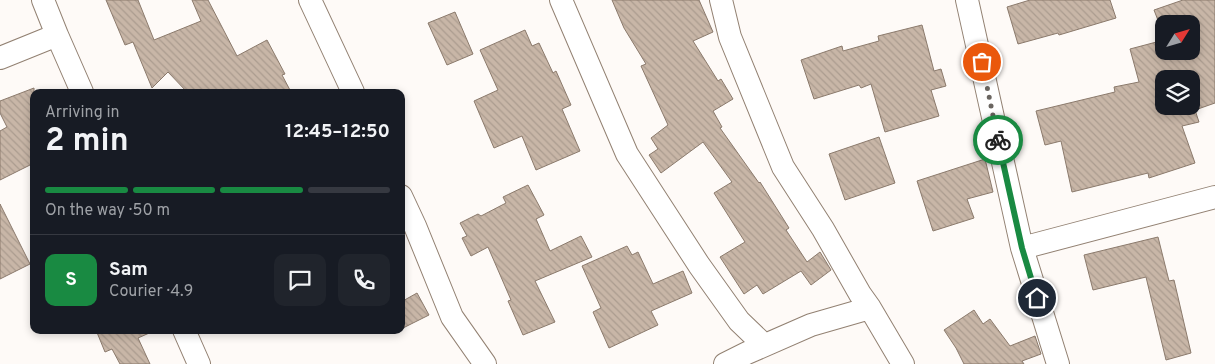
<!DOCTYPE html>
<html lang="en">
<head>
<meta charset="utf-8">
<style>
  body { margin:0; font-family:Overpass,sans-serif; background:#20242c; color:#f1f3f6; height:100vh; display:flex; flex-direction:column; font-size:19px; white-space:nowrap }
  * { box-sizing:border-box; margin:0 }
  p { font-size:16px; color:#9ea1a6 }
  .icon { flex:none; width:28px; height:28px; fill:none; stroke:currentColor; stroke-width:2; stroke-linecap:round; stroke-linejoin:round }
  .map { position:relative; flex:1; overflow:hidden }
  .side { position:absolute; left:30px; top:89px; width:375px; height:245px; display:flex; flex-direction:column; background:#171b24; border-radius:10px; box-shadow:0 2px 8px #0003 }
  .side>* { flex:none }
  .needle { width:32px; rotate:53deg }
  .tools { position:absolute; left:1155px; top:15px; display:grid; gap:10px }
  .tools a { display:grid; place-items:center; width:45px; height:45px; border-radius:10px; background:#171b24; box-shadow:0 2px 8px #0003; font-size:25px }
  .pin { position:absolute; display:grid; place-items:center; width:42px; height:42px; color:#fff; margin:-21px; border:2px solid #fff; border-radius:50%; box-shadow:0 1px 5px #0007 }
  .courier { position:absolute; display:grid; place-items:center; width:50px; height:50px; margin:-25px; border:4px solid #198a42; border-radius:50%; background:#fff; color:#222; box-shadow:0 1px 6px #0007 }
  .summary em { font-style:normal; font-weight:700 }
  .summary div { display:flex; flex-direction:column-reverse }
  .summary { display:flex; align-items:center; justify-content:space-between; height:85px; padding:0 15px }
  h1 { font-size:32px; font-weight:700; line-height:38px }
  .bar { display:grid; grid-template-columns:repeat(4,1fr); gap:8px 5px; align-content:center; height:60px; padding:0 15px }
  .bar i { height:6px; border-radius:4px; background:#363941 }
  .bar .active { background:#198a42 }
  .bar p { grid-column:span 4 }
  .line { display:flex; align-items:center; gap:12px; padding:0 15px; border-top:1px solid #363941 }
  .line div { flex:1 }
  .round { display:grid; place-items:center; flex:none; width:52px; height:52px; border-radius:10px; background:#20242c }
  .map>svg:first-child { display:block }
  .building { fill:url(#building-back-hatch); stroke:#8b7a6c; fill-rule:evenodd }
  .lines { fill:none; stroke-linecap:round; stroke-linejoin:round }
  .minor-casing { stroke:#928172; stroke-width:24 }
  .minor { stroke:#fff; stroke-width:22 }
  .done { stroke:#6a6560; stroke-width:5; stroke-dasharray:0 9 }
  .route { stroke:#198a42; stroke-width:6 }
</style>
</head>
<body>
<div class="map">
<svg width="1215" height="364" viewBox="0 0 1215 364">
  <defs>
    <pattern id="building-back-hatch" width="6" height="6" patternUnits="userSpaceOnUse" patternTransform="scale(1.25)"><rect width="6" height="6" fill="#c8b6a7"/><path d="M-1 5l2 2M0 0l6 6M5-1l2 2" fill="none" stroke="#ab9c8f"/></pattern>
  </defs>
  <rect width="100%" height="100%" fill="#fefaf7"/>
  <path class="building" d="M106,0H138L154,40L201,21L192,0H208L237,56L267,40L285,74L282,75L291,92H187L168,72L152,88L133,42L125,45Z
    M612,0H699L713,32L693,41L718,81L721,79L733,99L713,111L722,127L720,128L759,183L760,182L789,228L786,230L807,262L820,252L831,270L811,285L801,271L763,294L757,285L744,294L720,257L745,242L714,193L732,182L703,142L661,173L649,155L658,149L651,138L668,125L641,66L646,64L624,28Z
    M1030,0H1110L1116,18L1059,35L1058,33L1018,44L1007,7Z
    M1183,0H1215V103L1195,110L1199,122L1182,126L1195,163L1149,178L1148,173L1072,192L1061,141L1045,145L1036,111L1115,92L1114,87L1139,82L1130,49L1164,40V51H1191V24H1164V36L1154,10ZM1164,79H1191V106H1164Z
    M455,12L473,54L447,65L428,23Z
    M922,25L934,71L941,69L946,86L931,90L939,116L885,132L871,84L861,88L859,85L814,99L801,60L842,46L843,51L879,41L878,36Z
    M525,30L532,46L539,43L553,73L556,71L571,105L562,109L580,151L536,170L522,136L494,148L474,101L498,90L480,50Z
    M34,88V163L0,180V131L7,127L0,113V101Z
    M879,137L895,183L845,200L829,154Z
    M985,159L993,192L967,199L974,218L933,231L917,181Z
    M528,185L544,215L536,219L550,251L581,236L592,257L535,281L555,322L523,335L508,301L511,300L488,247L471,256L462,238L467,236L460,223L478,214L481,216L506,203L503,197Z
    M0,204L30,264L0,279Z
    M1158,237L1169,281L1174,280L1191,353L1166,360L1146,277L1093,290L1084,255Z
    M627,246L632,255L638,252L653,284L683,271L692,293L651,311L658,325L609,348L593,312L601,308L582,266Z
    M417,293L429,315L401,329V302Z
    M974,310L983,324L990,319L1010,346L1035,336L1041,354L1022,361L1024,364H964L956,348L944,330Z
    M96,330H156L138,338L150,364H120L112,349L105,352Z"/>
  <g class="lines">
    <g class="minor-casing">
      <path id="minor" d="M310,0L353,92
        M561,0L627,154L699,265L739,321L764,345
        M721,0L730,37L783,167L823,229L860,294L870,308L811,325L747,353L725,364
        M967,0L1022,248L1058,364
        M57,35L82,92
        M0,58L57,35L43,0
        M401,196L415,226L452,317L485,364
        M1022,248L1215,197
        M870,308L903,364
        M184,330L199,364"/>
    </g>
    <use href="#minor" class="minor"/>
  </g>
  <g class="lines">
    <path class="done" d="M982,62L998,140"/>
    <path class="route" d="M998,140L1022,248L1037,298"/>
  </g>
</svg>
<div class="tools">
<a><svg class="needle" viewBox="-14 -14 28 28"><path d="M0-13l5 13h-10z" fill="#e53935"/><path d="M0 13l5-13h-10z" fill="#9ea1a6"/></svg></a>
<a><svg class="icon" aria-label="layers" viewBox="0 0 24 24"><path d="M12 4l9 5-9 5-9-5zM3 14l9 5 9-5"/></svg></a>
</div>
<div class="pin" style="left:982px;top:62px;background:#ea580c"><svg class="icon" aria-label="bag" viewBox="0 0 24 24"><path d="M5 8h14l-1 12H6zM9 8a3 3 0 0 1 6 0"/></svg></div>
<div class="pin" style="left:1037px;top:298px;background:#1f2937"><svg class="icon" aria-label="home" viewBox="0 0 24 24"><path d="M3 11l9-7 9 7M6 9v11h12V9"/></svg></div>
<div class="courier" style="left:998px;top:140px"><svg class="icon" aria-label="bike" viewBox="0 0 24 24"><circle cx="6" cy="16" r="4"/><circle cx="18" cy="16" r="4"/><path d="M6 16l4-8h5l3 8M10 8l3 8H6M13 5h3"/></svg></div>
<section class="side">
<div class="summary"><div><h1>2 min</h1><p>Arriving in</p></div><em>12:45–12:50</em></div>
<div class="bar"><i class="active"></i><i class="active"></i><i class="active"></i><i></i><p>On the way · 50 m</p></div>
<div class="line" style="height:90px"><b class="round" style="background:#198a42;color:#fff">S</b><div><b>Sam</b><p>Courier · 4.9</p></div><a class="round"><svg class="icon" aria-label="chat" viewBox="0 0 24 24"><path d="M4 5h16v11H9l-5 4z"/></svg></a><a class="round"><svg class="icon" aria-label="phone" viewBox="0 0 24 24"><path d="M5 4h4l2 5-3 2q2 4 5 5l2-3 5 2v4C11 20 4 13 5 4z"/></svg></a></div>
</section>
</div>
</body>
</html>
